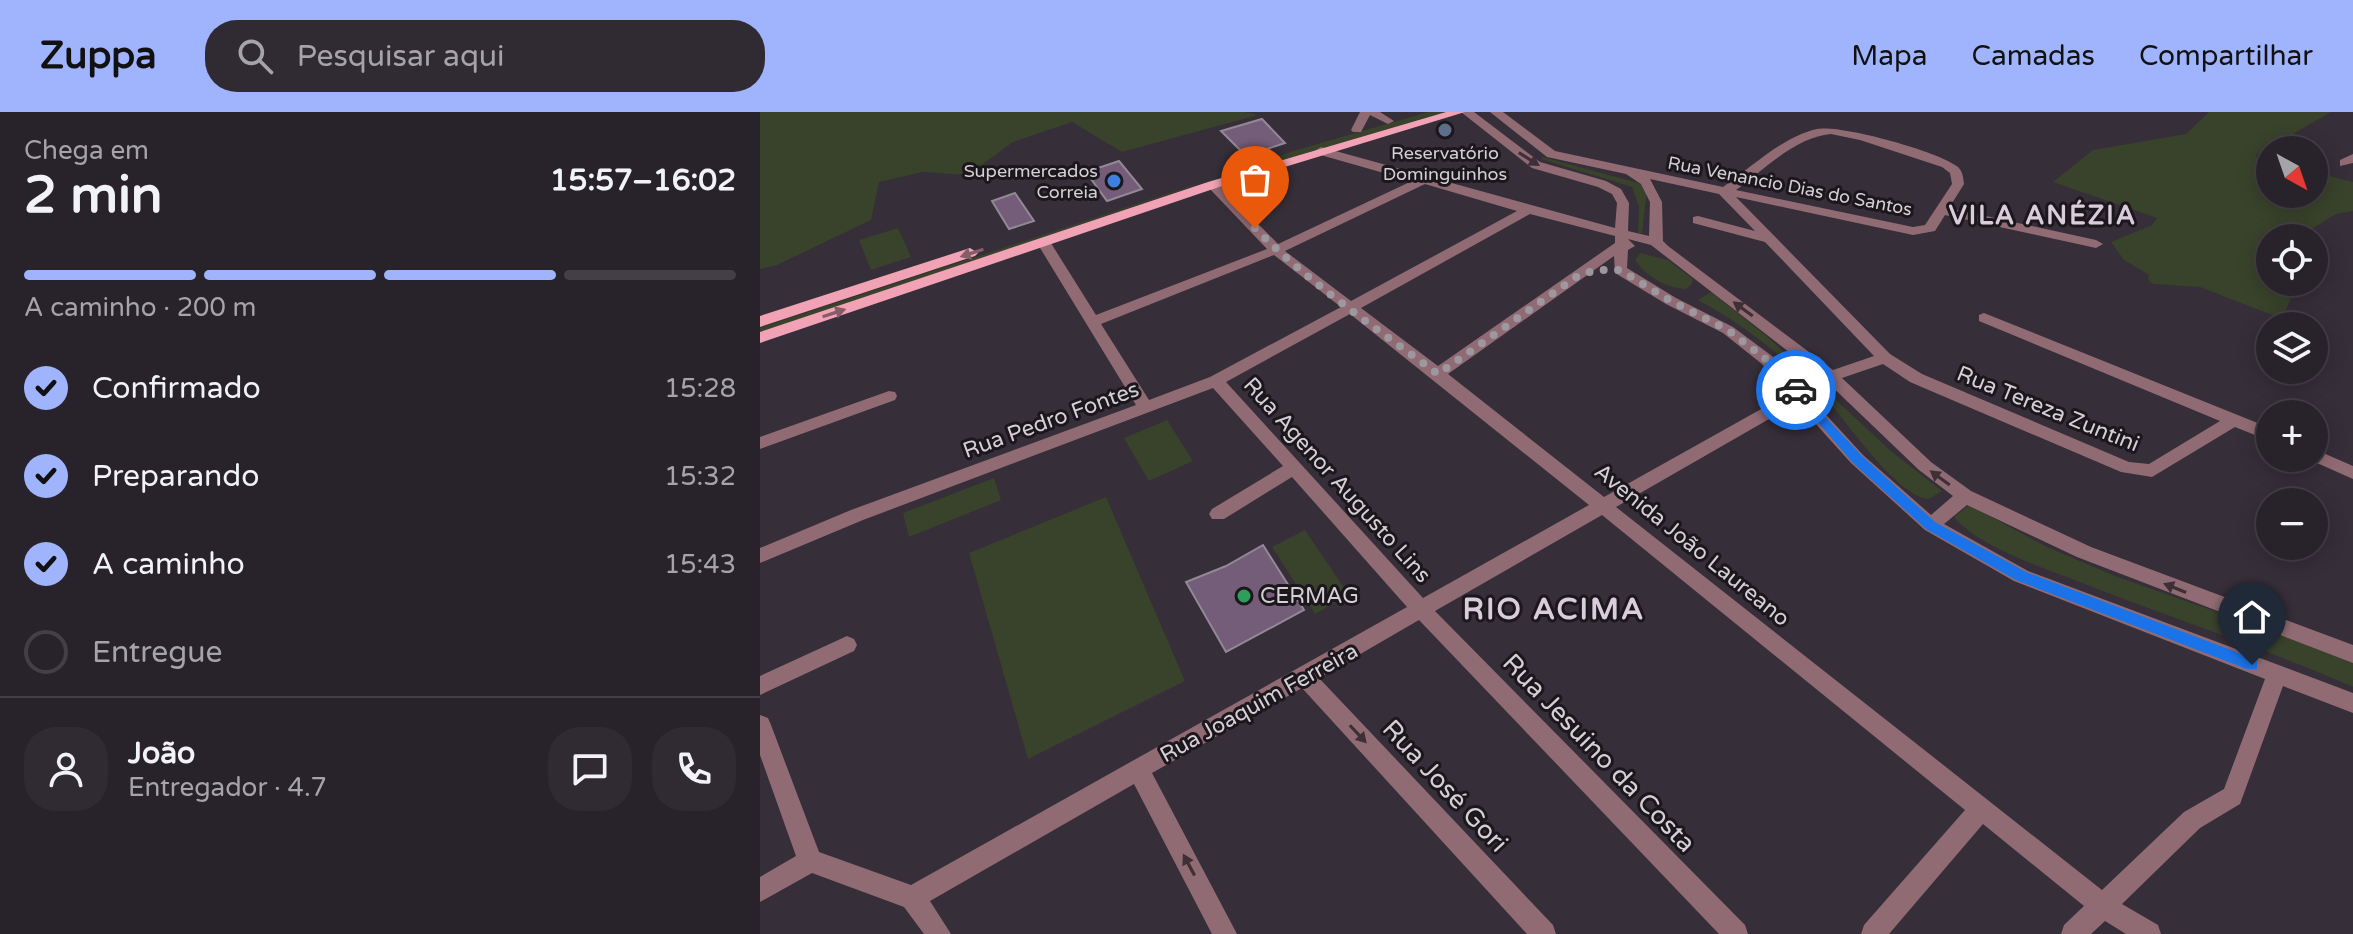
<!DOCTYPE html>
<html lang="pt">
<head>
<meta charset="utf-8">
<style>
  body { margin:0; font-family:"Varela Round",sans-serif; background:#302a32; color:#f1f3f6; height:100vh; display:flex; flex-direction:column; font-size:30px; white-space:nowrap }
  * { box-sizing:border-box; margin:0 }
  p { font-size:26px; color:#a5a4a8 }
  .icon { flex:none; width:44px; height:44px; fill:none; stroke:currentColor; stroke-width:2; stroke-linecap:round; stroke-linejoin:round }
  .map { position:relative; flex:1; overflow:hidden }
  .drawer { display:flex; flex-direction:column; background:#28222a; width:760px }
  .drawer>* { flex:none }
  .needle { width:52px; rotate:140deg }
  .controls { position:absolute; left:1496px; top:24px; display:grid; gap:16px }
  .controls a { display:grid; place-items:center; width:72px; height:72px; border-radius:50%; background:#28222a; box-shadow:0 4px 20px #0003,0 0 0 2px #443f47; font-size:40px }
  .pin { position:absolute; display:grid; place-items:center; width:68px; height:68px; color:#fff; margin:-82px -34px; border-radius:50% 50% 50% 0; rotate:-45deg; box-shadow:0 0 8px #0007 }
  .pin .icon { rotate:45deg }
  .courier { position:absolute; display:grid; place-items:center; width:80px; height:80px; margin:-40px; border:6px solid #1a73e8; border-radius:50%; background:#fff; color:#222; box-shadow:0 2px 10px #0007 }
  .head em { font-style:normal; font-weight:700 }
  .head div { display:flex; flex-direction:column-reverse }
  .head { display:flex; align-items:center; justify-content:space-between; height:136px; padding:0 24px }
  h1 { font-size:52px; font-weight:700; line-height:60px }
  .bar { display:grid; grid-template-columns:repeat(4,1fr); gap:12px 8px; align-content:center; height:96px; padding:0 24px }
  .bar i { height:10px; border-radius:6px; background:#443f47 }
  .bar .active { background:#a0b3fd }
  .bar p { grid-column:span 4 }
  .line { display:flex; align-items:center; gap:20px; padding:0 24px; border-top:2px solid #443f47 }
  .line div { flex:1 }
  .round { display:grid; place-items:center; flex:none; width:84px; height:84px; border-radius:32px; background:#302a32 }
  ol { padding:0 24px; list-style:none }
  li { display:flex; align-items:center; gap:24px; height:88px }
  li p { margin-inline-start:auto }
  li .icon { padding:8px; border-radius:50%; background:#a0b3fd; color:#111; stroke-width:4 }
  li:last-child { color:#a5a4a8 }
  li i { width:44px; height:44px; border:4px solid #443f47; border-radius:50% }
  header { display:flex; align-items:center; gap:48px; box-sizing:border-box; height:112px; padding:0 40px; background:#a0b3fd; color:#111 }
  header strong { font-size:38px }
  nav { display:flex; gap:44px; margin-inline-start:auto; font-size:28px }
  .search { width:560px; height:72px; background:#302a32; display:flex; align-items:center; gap:20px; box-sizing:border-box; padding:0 28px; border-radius:32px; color:#a5a4a8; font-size:30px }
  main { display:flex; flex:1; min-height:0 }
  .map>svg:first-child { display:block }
  .green { fill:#39422b }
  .building { fill:#745d79; stroke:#938895; stroke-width:2 }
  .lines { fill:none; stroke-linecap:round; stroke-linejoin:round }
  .minor { fill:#916b73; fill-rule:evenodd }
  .major { fill:#f1a2b4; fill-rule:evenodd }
  .oneway { fill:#3e3036 }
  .oneway2 { fill:#865c68 }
  .route { fill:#1a73e8 }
  .done { stroke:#9d979f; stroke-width:8; stroke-dasharray:0 14.4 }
  .service-dot { fill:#5c6f8a; stroke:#1b171c; stroke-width:3 }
  .shop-dot { fill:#3f7fe0; stroke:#1b171c; stroke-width:3 }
  .leisure-dot { fill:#2e9e5b; stroke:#1b171c; stroke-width:3 }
  .labels { text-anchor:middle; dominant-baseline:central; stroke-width:6; stroke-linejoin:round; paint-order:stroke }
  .far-poi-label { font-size:18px; fill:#d5cfd6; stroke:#1b171c }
  .far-street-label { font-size:18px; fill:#d5cfd6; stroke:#1b171c }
  .street-label { font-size:22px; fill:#d5cfd6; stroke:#1b171c }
  .poi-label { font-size:22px; fill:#d5cfd6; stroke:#1b171c; text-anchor:start }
  .far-district-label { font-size:26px; font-weight:bold; letter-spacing:2px; fill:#d9cddb; stroke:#1b171c }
  .near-street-label { font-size:26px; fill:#d5cfd6; stroke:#1b171c }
  .district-label { font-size:30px; font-weight:bold; letter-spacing:2px; fill:#d9cddb; stroke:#1b171c }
</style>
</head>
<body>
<header>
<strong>Zuppa</strong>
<div class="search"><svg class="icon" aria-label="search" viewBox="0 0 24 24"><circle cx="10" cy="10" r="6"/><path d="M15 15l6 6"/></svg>Pesquisar aqui</div>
<nav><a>Mapa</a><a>Camadas</a><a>Compartilhar</a></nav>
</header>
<main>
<section class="drawer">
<div class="head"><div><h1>2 min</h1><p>Chega em</p></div><em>15:57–16:02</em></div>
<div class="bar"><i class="active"></i><i class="active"></i><i class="active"></i><i></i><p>A caminho · 200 m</p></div>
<ol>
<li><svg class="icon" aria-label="check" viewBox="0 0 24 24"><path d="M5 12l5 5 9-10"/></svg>Confirmado<p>15:28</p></li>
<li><svg class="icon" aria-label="check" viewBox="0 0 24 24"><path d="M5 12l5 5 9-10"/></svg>Preparando<p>15:32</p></li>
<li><svg class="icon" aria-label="check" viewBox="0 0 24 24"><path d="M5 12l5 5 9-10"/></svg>A caminho<p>15:43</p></li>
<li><i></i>Entregue</li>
</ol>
<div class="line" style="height:144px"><a class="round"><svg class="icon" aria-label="person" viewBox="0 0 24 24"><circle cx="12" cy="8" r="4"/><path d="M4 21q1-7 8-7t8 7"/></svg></a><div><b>João</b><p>Entregador · 4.7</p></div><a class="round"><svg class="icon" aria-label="chat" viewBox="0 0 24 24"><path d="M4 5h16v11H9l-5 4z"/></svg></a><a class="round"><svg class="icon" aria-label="phone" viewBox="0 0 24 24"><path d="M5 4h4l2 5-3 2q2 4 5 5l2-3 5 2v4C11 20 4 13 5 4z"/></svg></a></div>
</section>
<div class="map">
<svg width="1593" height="822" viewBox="0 0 1593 822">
  <rect width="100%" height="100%" fill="#362e38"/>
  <path class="green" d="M0,0H485L498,3L362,40L312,10L253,30L208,63L163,60L119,70L111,108L17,153L0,157Z
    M668,0H685L465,65L533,39Z
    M1449,0H1571L1495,44L1510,48V82H1554V60L1593,70V99L1576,102L1537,126H1510V170H1520L1530,188L1522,207L1440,175L1393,172L1388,167L1389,163L1364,148L1351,130L1392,113L1397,106L1293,70L1333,38L1426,22Z
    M783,45L882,72L887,79L882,121H878L879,95L872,75L781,47Z
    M434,73H437L0,221V216Z
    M138,116L151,145L111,158L99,128Z
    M880,141L908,148L933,167L932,172L926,177C905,176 886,164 875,148Z
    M951,180L1009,226L1132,340L1182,379L1169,387C1134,384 1082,301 1056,276C1019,242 983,212 938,188Z
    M407,308L433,349L389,369L364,326Z
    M234,366L241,388L149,425L143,401Z
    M346,385L425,569L268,647L209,441Z
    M1209,393L1287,435L1355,464L1593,548V575C1507,537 1417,508 1330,474C1292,459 1219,436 1194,405Z
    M545,418L589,483L555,502L512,435Z"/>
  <path class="building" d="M502,7L525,31L486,44L461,19Z
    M359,49L382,77L347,89L326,60Z
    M255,81L274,109L249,117L232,89Z
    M503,433L544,498L466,540L426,470L466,454Z"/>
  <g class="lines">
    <path class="minor" d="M600,0H620L634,9L628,12L610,3L601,20H593L591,18Z
      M701,0H714L780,50L846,69L861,77L869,91L868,119L889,124L890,90L881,72L866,62L787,45L730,0H743L795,39L963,75C992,55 1022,25 1057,17C1080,12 1181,40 1198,55C1203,60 1203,65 1204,72L1189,96L1336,128L1343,132L1336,136L1185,103L1175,119L1153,123L976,85L1130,242L1162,262L1369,350L1389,352L1460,309L1219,209V203L1224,201L1510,316V329L1475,315L1392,365L1361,360L1150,270L1123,252L1082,266L1171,350L1211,379L1331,435L1593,533V551L1317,445L1207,393L1184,412L1268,459L1593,581V601L1523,574L1480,692L1440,716L1362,792L1398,813L1401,822H1366L1345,809L1331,822H1301L1304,813L1324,794L1223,712L1129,822H1101L1104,813L1205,698L842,403L675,499L985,813L988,822H959L659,508L559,566L793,813L796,822H767L542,576L392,661L477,822H452L374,672L170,789L191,822H164L144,795L52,761L0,790V765L36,744L0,643V603L8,606L11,613L59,740L151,773L647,495L532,365L464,407H452L449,402L452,397L523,354L453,276L103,408L0,451V436L91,398L376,293L277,131L279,128H289L336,203L507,137L449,76V70H457L518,132L652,69L557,42L555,39L561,35L855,116L857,91L852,82L838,75L772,56ZM1071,22L1100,28L1182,55L1190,61L1192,72L1165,113L1153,115L976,78C1004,58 1035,25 1071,22ZM890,67L959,82L995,119L938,104L933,105V111L1005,130L1114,244L1073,258L908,134L903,129L902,90ZM665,72L757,99L591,189L525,139ZM770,102L855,124V131L678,254L601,196ZM868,127L891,133L1065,268L1159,358L1193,384L1171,403L1103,343L1012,244L973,215L916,186L867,156L868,138L875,134ZM514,143L581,195L450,265L389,288L341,212ZM854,144L855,161L906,192L963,221L1002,252L1028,282L844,385L688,262ZM590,202L829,393L663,486L466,270ZM1037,291L1091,351L1165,418L1254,469L1505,567L1464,677L1424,700L1342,778L856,395Z
      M1593,42V51L1580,54V48Z
      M129,279L135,280L137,284L135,288L0,337V325Z
      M1554,337L1593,354V367L1548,347L1554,346Z
      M87,524L94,527L97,533L94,539L0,583V564Z"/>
    <path class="major" d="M686,0H705L459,75L0,231V220L448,70Z
      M210,136L218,141L215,144L0,215V204Z"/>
  </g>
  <defs><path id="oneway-solid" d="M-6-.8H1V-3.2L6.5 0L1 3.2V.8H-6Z" transform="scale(2)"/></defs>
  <g class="oneway">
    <use href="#oneway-solid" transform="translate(769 47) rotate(32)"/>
    <use href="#oneway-solid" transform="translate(983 197) rotate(-144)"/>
    <use href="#oneway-solid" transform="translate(1180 366) rotate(-144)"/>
    <use href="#oneway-solid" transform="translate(1415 476) rotate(-158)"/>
    <use href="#oneway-solid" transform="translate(598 622) rotate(47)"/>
    <use href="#oneway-solid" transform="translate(429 753) rotate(-118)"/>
  </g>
  <g class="oneway2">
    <use href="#oneway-solid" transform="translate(212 141) rotate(162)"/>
    <use href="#oneway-solid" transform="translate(74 201) rotate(-18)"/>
  </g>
  <path class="route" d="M1036,274L1102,344L1175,410L1266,460L1497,548V557H1487L1256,468L1166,417L1093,351L1032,280L1030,278Z"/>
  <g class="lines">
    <path class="done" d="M495,116C550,172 616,216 678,262L819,163L837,158H860L911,189L968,218L1007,248L1036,278"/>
  </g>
  <circle class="service-dot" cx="685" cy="18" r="8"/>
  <circle class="shop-dot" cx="354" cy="69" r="8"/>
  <circle class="leisure-dot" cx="484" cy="484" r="8"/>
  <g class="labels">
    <g class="far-poi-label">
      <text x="685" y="41">Reservatório<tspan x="685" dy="21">Dominguinhos</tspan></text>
      <text x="338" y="59" text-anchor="end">Supermercados<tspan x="338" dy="21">Correia</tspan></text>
    </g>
    <g class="far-street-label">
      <text transform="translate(1030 74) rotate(11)">Rua Venancio Dias do Santos</text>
    </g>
    <g class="street-label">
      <text transform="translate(1288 297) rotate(22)">Rua Tereza Zuntini</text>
      <text transform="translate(291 308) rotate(-20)">Rua Pedro Fontes</text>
      <text transform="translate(577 368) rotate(48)">Rua Agenor Augusto Lins</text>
      <text transform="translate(932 433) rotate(39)">Avenida João Laureano</text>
      <text transform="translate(499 591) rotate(-29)">Rua Joaquim Ferreira</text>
    </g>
    <g class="poi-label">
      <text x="500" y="484">CERMAG</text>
    </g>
    <g class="far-district-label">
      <text x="1283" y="103">VILA ANÉZIA</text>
    </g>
    <g class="near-street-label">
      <text transform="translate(839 641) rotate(46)">Rua Jesuino da Costa</text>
      <text transform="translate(685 674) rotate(47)">Rua José Gori</text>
    </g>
    <g class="district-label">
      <text x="794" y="497">RIO ACIMA</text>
    </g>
  </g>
</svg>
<div class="controls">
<a><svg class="needle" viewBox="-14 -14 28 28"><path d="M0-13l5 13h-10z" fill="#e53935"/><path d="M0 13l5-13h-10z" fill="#a5a4a8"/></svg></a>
<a><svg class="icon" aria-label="locate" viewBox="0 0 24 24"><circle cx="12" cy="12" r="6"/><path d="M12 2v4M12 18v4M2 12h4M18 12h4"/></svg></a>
<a><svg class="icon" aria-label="layers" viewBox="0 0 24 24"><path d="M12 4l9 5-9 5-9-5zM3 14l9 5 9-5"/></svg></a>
<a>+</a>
<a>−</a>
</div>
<div class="pin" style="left:495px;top:116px;background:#ea580c"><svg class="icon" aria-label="bag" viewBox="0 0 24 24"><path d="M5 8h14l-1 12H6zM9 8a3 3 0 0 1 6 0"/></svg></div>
<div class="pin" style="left:1492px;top:553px;background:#1f2937"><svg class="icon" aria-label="home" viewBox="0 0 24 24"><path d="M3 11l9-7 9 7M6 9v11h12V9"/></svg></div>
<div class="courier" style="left:1036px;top:278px"><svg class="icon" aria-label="car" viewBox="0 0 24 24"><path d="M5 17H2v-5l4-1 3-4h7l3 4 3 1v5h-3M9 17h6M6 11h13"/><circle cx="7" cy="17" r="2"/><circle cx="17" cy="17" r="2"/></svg></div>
</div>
</main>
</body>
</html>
